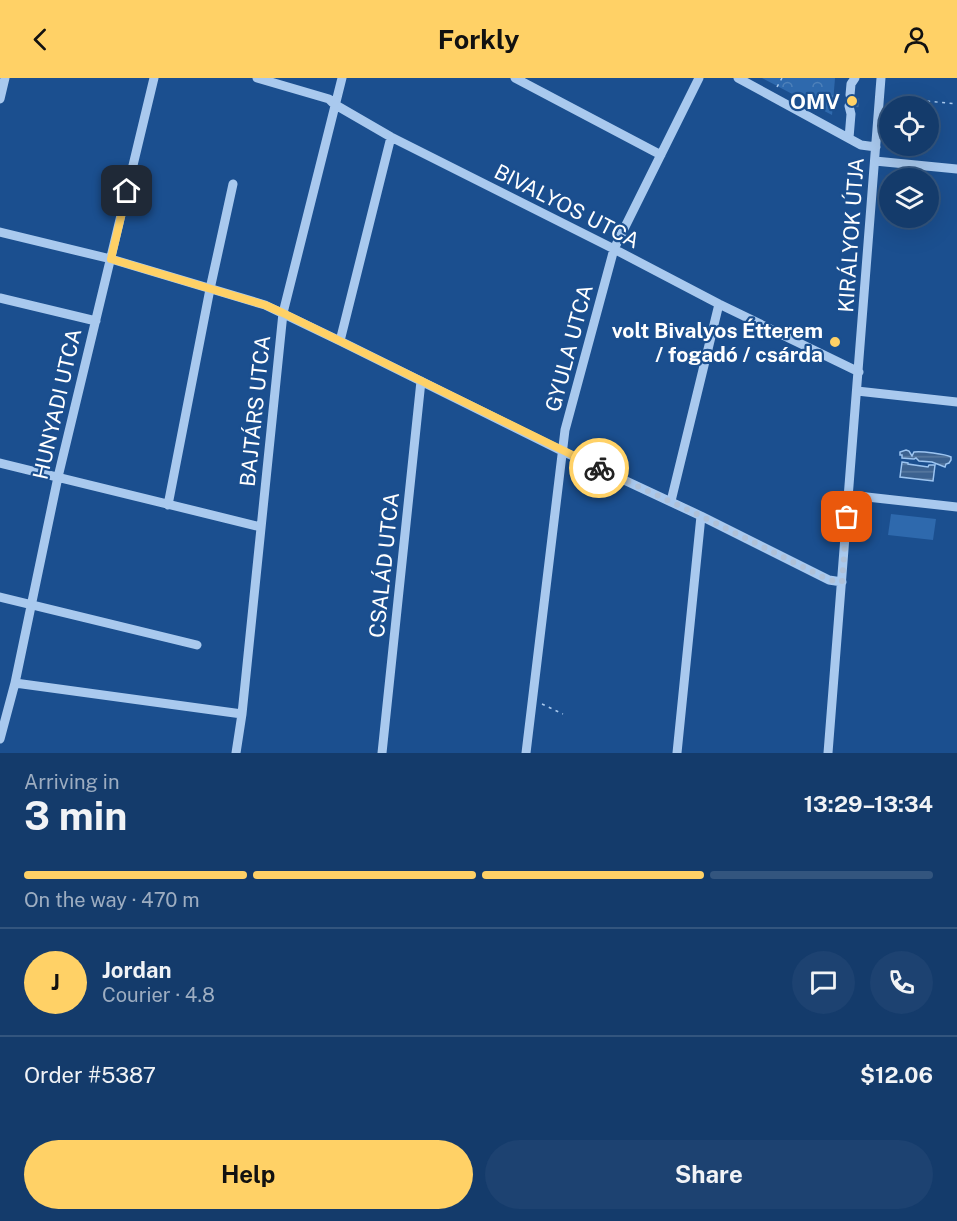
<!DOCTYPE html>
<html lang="en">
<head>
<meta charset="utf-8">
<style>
  body { margin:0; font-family:"Public Sans",sans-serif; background:#1d4271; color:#f1f3f6; height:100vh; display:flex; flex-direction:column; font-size:22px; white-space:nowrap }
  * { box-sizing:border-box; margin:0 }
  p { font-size:20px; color:#9dadc1 }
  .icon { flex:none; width:33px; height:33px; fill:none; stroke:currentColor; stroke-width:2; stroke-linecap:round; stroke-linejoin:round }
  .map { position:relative; height:675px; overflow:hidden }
  .sheet { display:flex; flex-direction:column; background:#143b6b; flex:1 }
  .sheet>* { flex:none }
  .controls { position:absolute; left:879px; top:18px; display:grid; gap:12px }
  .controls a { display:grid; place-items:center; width:60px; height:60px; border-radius:50%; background:#143b6b; box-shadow:0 6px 24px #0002,0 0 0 2px #33557e; font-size:30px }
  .pin { position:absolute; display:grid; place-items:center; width:51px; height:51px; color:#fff; margin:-26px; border-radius:12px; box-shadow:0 3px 9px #0006 }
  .courier { position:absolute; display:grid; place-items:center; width:60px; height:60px; margin:-30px; border:4px solid #ffd166; border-radius:50%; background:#fff; color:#222; box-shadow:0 2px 8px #0007 }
  .overview em { font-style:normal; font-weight:700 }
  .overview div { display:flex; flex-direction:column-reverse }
  .overview { display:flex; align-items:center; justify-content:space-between; height:102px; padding:0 24px }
  h1 { font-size:39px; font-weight:700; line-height:45px }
  .bar { display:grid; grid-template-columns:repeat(4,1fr); gap:9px 6px; align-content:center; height:72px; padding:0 24px }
  .bar i { height:8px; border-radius:4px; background:#33557e }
  .bar .current { background:#ffd166 }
  .bar p { grid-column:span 4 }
  .line { display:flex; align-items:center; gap:15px; padding:0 24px; border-top:2px solid #33557e }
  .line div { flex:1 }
  .round { display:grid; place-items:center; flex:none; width:63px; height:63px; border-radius:32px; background:#1d4271 }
  .button { display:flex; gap:12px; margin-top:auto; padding:12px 24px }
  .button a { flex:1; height:69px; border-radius:36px; background:#ffd166; color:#111; font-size:24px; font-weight:700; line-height:69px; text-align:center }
  .button a+a { background:#1d4271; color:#f1f3f6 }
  header { display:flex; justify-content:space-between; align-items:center; height:78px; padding:0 24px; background:#ffd166; color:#111; font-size:27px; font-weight:700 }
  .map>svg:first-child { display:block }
  .grass { fill:#2e69ad }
  .forest { fill:url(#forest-crowns) }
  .water { fill:url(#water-rules); stroke:#9cc4f0; stroke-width:1.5 }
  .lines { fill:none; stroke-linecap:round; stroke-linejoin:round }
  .minor-tunnel { stroke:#3d69a0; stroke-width:9; stroke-dasharray:9 4.5; stroke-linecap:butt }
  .path { stroke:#a9c9ee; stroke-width:1.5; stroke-dasharray:3 4.5; stroke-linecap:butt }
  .minor { stroke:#a9c9ee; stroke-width:9 }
  .done { stroke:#afc1d8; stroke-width:6; stroke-dasharray:0 10.8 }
  .route { stroke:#ffd166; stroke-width:8 }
  .poi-dot { fill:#ffd166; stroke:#1b4f8f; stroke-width:2 }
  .labels { text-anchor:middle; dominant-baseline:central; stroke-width:4.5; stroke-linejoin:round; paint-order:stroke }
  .poi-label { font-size:21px; font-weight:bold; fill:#fff; stroke:#1b4f8f; text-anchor:end }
  .street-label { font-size:21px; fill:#fff; stroke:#1b4f8f }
</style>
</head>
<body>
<header><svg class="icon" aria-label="back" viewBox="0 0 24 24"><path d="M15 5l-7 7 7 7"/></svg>Forkly<svg class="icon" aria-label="person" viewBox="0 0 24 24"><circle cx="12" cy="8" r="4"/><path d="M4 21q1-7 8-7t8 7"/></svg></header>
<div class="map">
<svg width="957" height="675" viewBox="0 0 957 675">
  <defs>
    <pattern id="forest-crowns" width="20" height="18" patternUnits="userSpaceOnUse" patternTransform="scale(1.5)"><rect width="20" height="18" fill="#2e69ad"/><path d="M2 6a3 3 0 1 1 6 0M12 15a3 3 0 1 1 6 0" fill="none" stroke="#4d80b9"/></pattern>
    <pattern id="water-rules" width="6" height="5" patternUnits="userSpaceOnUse" patternTransform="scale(1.5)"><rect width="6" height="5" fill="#3c6290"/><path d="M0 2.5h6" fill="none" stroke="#597aa1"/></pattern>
  </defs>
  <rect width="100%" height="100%" fill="#1b4f8f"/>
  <path class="grass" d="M891,436L936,441L933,462L888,457Z"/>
  <path class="forest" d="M762,0H835L832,37Z"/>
  <path class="water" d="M906,372L909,373L912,378L914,374C922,373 945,376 951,379V382L949,385L946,386L945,389L932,384L919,383L916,380L914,381L902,380V377H900V374Z
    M902,384L908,385V386L928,389L929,387H935L933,403L900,399Z"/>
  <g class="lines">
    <path class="minor-tunnel" d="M854,29L855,17"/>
    <path class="path" d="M777,9L782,0
      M920,25L926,23L957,26
      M542,626L563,636"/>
    <path class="minor" d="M257,0L329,21L334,26L391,59L614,171L719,226L859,294
      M515,0L661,77
      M738,0L861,67L876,69
      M850,17L851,6L855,0
      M0,21L5,0
      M849,60L851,36L849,28
      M875,83L957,91
      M0,154L111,181L265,227L340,263L562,373L701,438L829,502L842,504
      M0,220L96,243
      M340,263L391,59
      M857,313L957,324
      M0,385L261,449
      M849,417L957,429
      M671,423L719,226
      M168,427L210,211L233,106
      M0,519L197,567
      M15,605L242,636
      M0,661L15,605L58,399L154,0
      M236,675L242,636L283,235L342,0
      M382,675L421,303
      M526,675L565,352L614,171L699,0
      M677,675L701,438
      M828,675L881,0"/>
  </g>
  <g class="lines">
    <path class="done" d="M599,390L701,438L829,502L842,504L847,439"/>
    <path class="route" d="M127,113L111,181L265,227L283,235L599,390"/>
  </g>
  <g class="poi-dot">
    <circle cx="852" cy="23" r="6"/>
    <circle cx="835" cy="264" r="6"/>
  </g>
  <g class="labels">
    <g class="poi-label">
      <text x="840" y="23">OMV</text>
      <text x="823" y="252">volt Bivalyos Étterem<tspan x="823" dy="24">/ fogadó / csárda</tspan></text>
    </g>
    <g class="street-label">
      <text transform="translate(567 128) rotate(27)">BIVALYOS UTCA</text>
      <text transform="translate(851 157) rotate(-86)">KIRÁLYOK ÚTJA</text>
      <text transform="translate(569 270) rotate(-75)">GYULA UTCA</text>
      <text transform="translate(57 326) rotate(-77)">HUNYADI UTCA</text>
      <text transform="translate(255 333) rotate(-84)">BAJTÁRS UTCA</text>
      <text transform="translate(384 487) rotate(-84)">CSALÁD UTCA</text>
    </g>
  </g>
</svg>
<div class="controls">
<a><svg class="icon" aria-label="locate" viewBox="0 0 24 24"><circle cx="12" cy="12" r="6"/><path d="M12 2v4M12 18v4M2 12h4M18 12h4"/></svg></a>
<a><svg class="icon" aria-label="layers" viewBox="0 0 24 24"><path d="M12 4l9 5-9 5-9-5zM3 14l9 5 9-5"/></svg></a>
</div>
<div class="pin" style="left:847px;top:439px;background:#ea580c"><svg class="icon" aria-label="bag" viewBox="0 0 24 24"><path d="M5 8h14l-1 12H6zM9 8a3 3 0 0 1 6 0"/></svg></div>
<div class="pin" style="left:127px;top:113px;background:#1f2937"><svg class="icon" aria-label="home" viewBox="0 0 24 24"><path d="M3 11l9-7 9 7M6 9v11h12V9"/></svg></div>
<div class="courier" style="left:599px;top:390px"><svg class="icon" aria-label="bike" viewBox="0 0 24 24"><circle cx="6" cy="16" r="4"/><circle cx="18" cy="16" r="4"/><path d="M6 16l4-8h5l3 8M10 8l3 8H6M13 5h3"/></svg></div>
</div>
<section class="sheet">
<div class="overview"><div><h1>3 min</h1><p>Arriving in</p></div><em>13:29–13:34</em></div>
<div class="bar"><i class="current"></i><i class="current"></i><i class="current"></i><i></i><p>On the way · 470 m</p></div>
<div class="line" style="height:108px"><b class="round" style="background:#ffd166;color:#111">J</b><div><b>Jordan</b><p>Courier · 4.8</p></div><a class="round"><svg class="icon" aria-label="chat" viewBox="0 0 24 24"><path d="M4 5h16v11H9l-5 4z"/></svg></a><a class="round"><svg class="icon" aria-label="phone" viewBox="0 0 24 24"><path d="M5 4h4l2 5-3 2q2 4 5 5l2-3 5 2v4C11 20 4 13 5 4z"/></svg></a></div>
<div class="line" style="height:78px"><div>Order #5387</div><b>$12.06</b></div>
<div class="button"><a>Help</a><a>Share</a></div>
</section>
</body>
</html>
